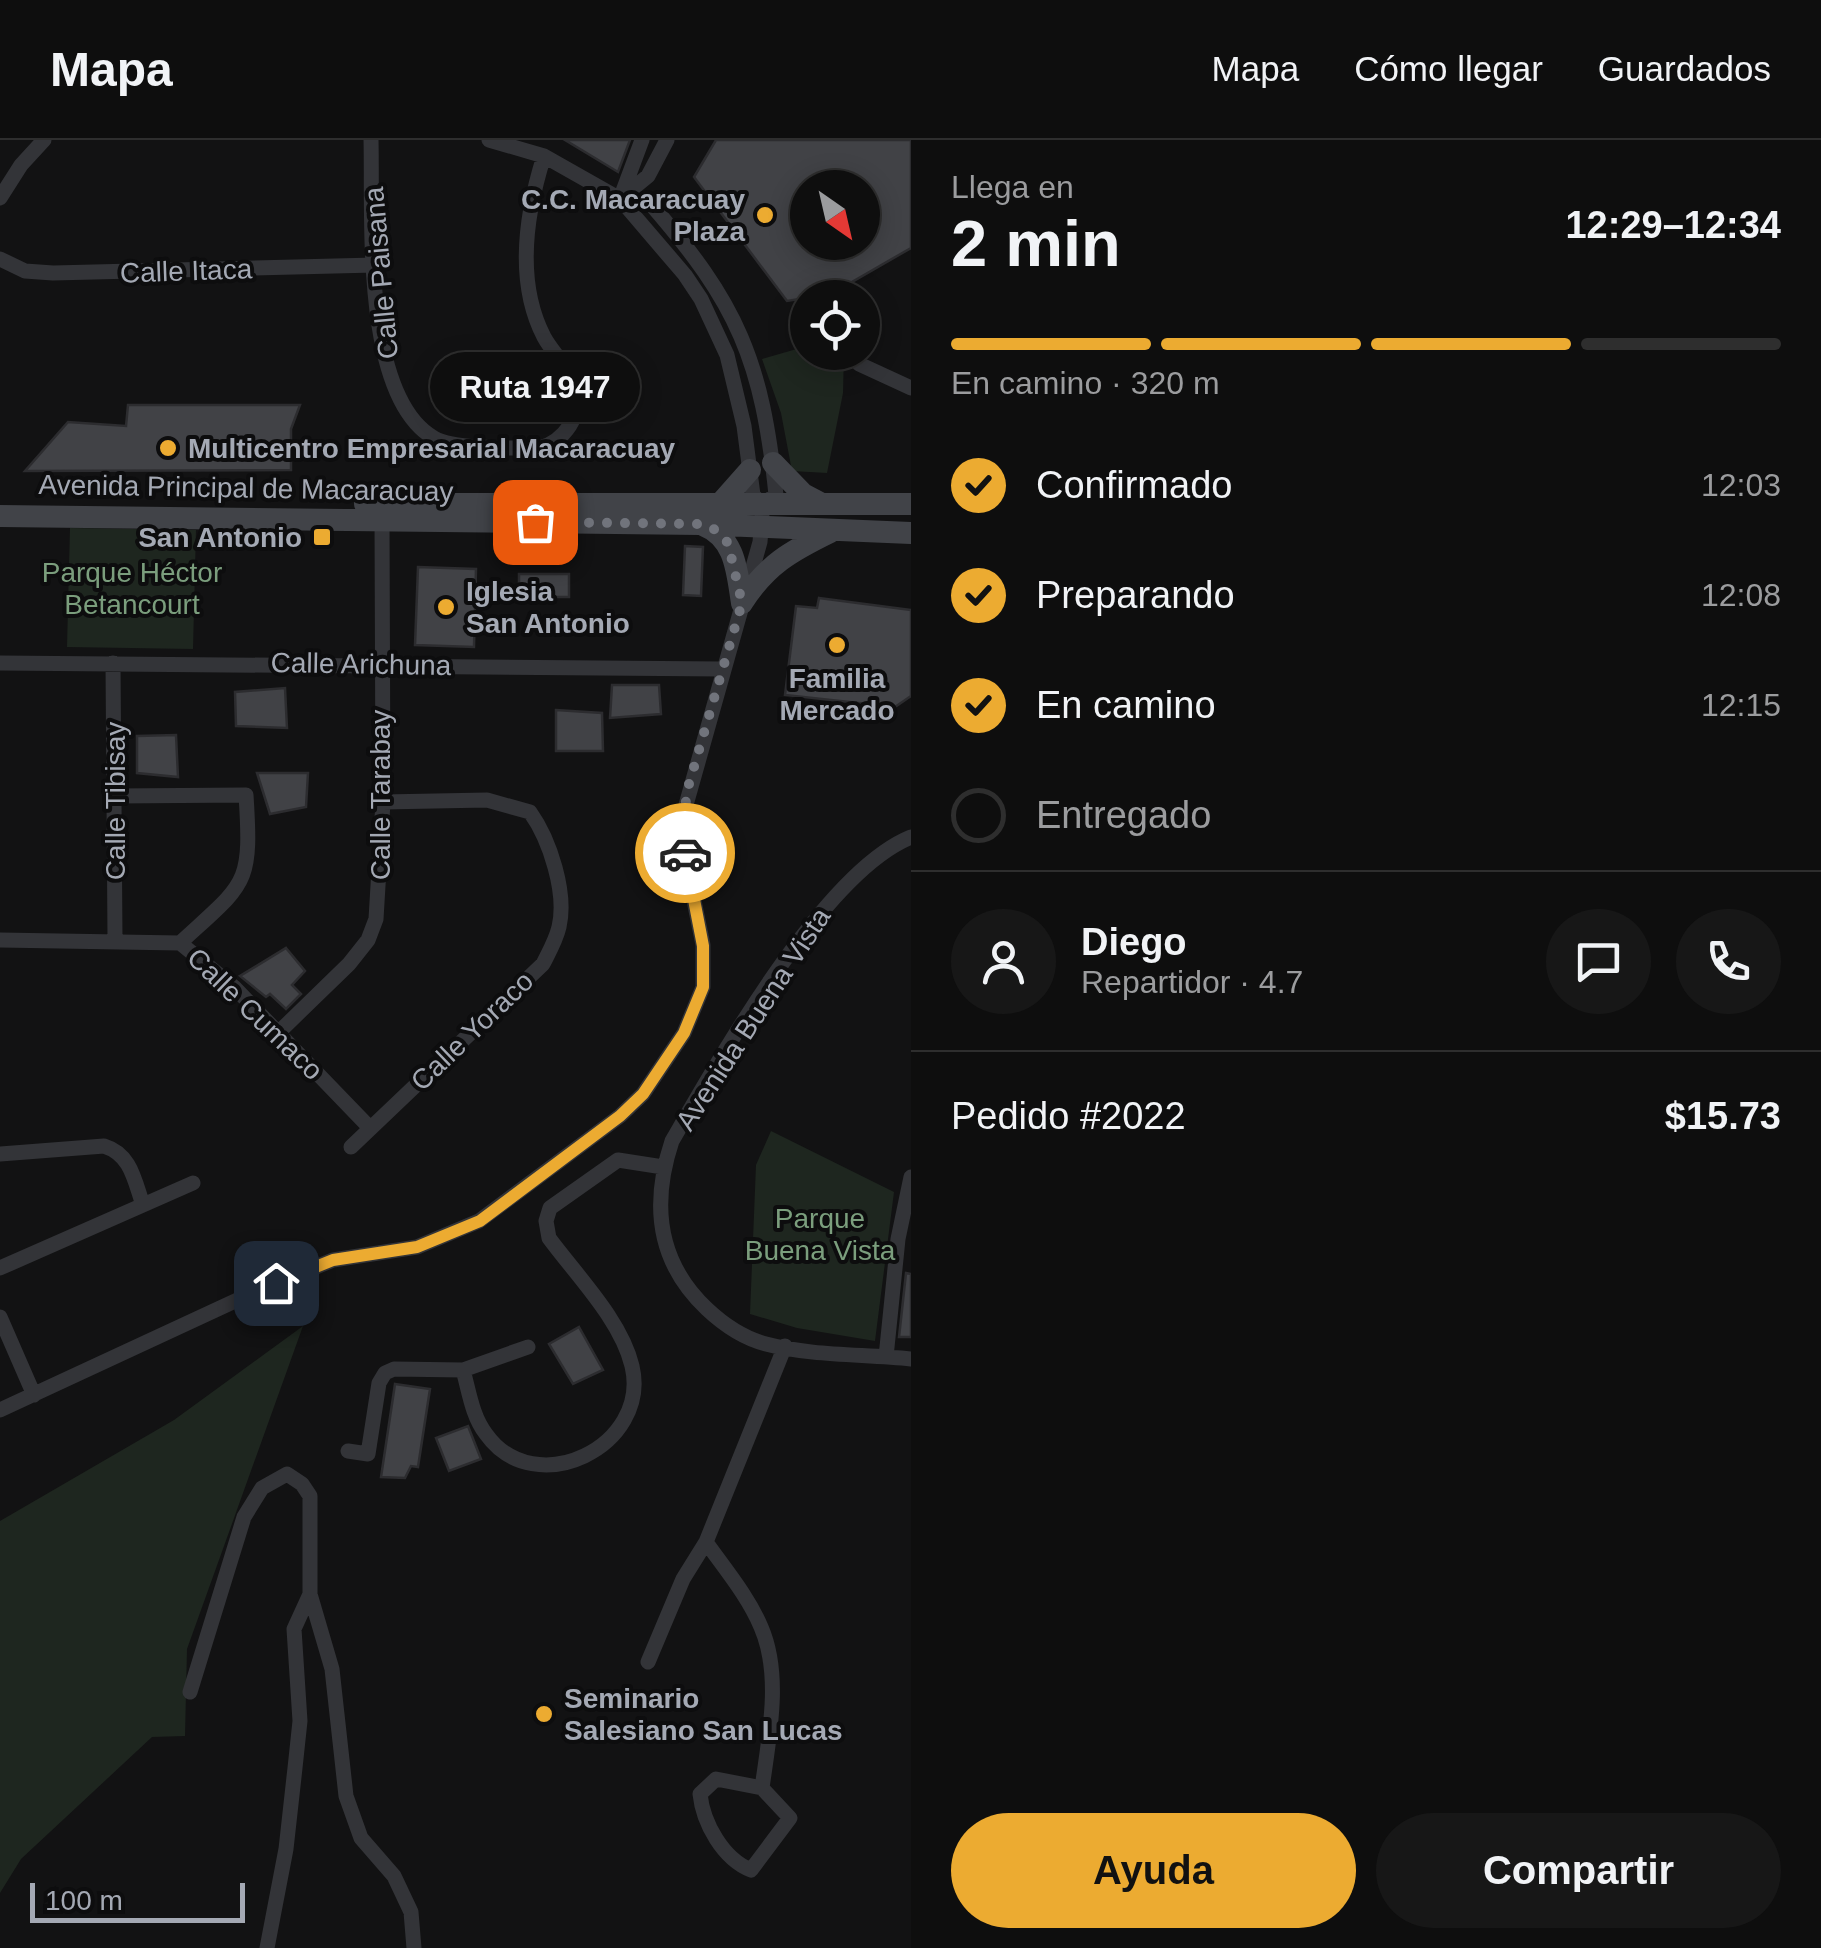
<!DOCTYPE html>
<html lang="es">
<head>
<meta charset="utf-8">
<style>
  body { margin:0; font-family:Helvetica,sans-serif; background:#171717; color:#f1f3f6; height:100vh; display:flex; flex-direction:column; font-size:38px; white-space:nowrap }
  * { box-sizing:border-box; margin:0 }
  p { font-size:32px; color:#9b9c9e }
  .icon { flex:none; width:55px; height:55px; fill:none; stroke:currentColor; stroke-width:2; stroke-linecap:round; stroke-linejoin:round }
  .map { position:relative; flex:1; overflow:hidden }
  .sheet { display:flex; flex-direction:column; background:#0e0e0e; width:910px }
  .sheet>* { flex:none }
  .needle { width:65px; rotate:146deg }
  .buttons { position:absolute; left:790px; top:30px; display:grid; gap:20px }
  .buttons a { display:grid; place-items:center; width:90px; height:90px; border-radius:50%; background:#0e0e0e; box-shadow:0 5px 25px #0003,0 0 0 2px #2e2e2e; font-size:50px }
  .scale { position:absolute; left:30px; bottom:25px; width:215px; box-sizing:border-box; padding-left:10px; border:5px solid #a4a9b4; border-top:0; font-size:28px; line-height:35px; white-space:nowrap; color:#a4a9b4; -webkit-text-stroke:8px #0d0d0e; paint-order:stroke }
  .pin { position:absolute; display:grid; place-items:center; width:85px; height:85px; color:#fff; margin:-42px; border-radius:20px; box-shadow:0 5px 15px #0006 }
  .courier { position:absolute; display:grid; place-items:center; width:100px; height:100px; margin:-50px; border:8px solid #ecab31; border-radius:50%; background:#fff; color:#222; box-shadow:0 2px 12px #0007 }
  .bubble { position:absolute; height:70px; border-radius:35px; background:#0e0e0e; box-shadow:0 5px 25px #0003,0 0 0 2px #2e2e2e; font-size:32px; font-weight:600; line-height:70px; text-align:center }
  .headline em { font-style:normal; font-weight:600 }
  .headline div { display:flex; flex-direction:column-reverse }
  .headline { display:flex; align-items:center; justify-content:space-between; height:170px; padding:0 40px }
  h1 { font-size:65px; font-weight:600; line-height:75px }
  .bar { display:grid; grid-template-columns:repeat(4,1fr); gap:15px 10px; align-content:center; height:120px; padding:0 40px }
  .bar i { height:12px; border-radius:8px; background:#2e2e2e }
  .bar .selected { background:#ecab31 }
  .bar p { grid-column:span 4 }
  .line { display:flex; align-items:center; gap:25px; padding:0 40px; border-top:2px solid #2e2e2e }
  .line div { flex:1 }
  .round { display:grid; place-items:center; flex:none; width:105px; height:105px; border-radius:52px; background:#171717 }
  ol { padding:0 40px; list-style:none }
  li { display:flex; align-items:center; gap:30px; height:110px }
  li p { margin-inline-start:auto }
  li .icon { padding:10px; border-radius:50%; background:#ecab31; color:#111; stroke-width:4 }
  li:last-child { color:#9b9c9e }
  li i { width:55px; height:55px; border:5px solid #2e2e2e; border-radius:50% }
  .button { display:flex; gap:20px; margin-top:auto; padding:20px 40px }
  .button a { flex:1; height:115px; border-radius:60px; background:#ecab31; color:#111; font-size:40px; font-weight:600; line-height:115px; text-align:center }
  .button a+a { background:#171717; color:#f1f3f6 }
  header { display:flex; align-items:center; gap:60px; box-sizing:border-box; height:140px; padding:0 50px; background:#0e0e0e; border-bottom:2px solid #2e2e2e }
  header strong { font-size:48px }
  nav { display:flex; gap:55px; margin-inline-start:auto; font-size:35px }
  main { display:flex; flex:1; min-height:0 }
  .map>svg:first-child { display:block }
  .green { fill:#1e261f }
  .building { fill:#414246; stroke:#2c2c2f; stroke-width:2.5; fill-rule:evenodd }
  .lines { fill:none; stroke-linecap:round; stroke-linejoin:round }
  .street { stroke:#333438; stroke-width:15 }
  .secondary { stroke:#414348; stroke-width:22 }
  .done { stroke:#71747c; stroke-width:10; stroke-dasharray:0 18 }
  .route { stroke:#ecab31; stroke-width:12 }
  .poi-dot { fill:#ecab31; stroke:#0d0d0e; stroke-width:4 }
  .labels { text-anchor:middle; dominant-baseline:central; stroke-width:8; stroke-linejoin:round; paint-order:stroke }
  .poi-label { font-size:28px; font-weight:bold; fill:#a4a9b4; stroke:#0d0d0e; text-anchor:start }
  .street-label { font-size:28px; fill:#a4a9b4; stroke:#0d0d0e }
  .park-label { font-size:28px; fill:#7b9e7d; stroke:#0d0d0e }
</style>
</head>
<body>
<header>
<strong>Mapa</strong>
<nav><a>Mapa</a><a>Cómo llegar</a><a>Guardados</a></nav>
</header>
<main>
<div class="map">
<svg width="911" height="1808" viewBox="0 0 911 1808">
  <rect width="100%" height="100%" fill="#121213"/>
  <path class="green" d="M807,206L808,212L844,213L843,253L827,333L792,331L781,273L762,219Z
    M70,388L196,390L193,509L67,507Z
    M771,991L894,1052L875,1201L797,1188L750,1174L756,1025Z
    M303,1186L187,1509L185,1596L152,1597L21,1719L0,1753V1381L174,1280Z"/>
  <path class="building" d="M565,0H630L618,32Z
    M716,0H911V108L831,154L787,161L694,37ZM808,48H862V102H808Z
    M128,265H300L291,289V330L25,331L68,282L126,286Z
    M685,406L703,407L701,456L683,455Z
    M418,427L476,429L474,507L415,505Z
    M519,434H569V457H519Z
    M819,458L911,470V556L895,567L785,555L796,466L817,468Z
    M612,545H659L661,574L610,578Z
    M285,548L287,588L236,586L235,552Z
    M556,570L602,573L603,611H556Z
    M176,595L178,637L137,633V596Z
    M257,633H308L306,667L270,674Z
    M286,808L305,831L292,845L301,854L286,869L270,854L266,857L240,836Z
    M906,1133L911,1134V1197H899Z
    M579,1187L603,1230L573,1244L549,1204Z
    M395,1244L430,1249L418,1327L411,1326L405,1338L381,1337Z
    M468,1286L481,1319L449,1331L436,1298Z"/>
  <g class="lines">
    <path class="street" d="M371,0C373,75 361,256 434,298C454,310 515,308 540,308C564,301 583,275 577,249C572,230 553,214 544,197C515,141 526,73 544,16
      M489,0L544,16L620,59L685,135L701,159L727,215L744,286L753,355L762,364
      M0,58L21,25L44,0
      M620,59L649,62C738,164 762,220 776,355L764,363
      M620,59L648,36L667,0
      M620,59L642,0
      M0,119L25,131L53,133L375,125
      M859,224L911,248
      M0,523L722,529
      M113,523L115,799
      M116,656L246,655C252,747 246,742 180,803
      M911,697C824,732 720,918 672,1001C651,1064 657,1122 707,1169C724,1185 743,1198 766,1204C811,1216 864,1214 911,1219
      M0,800L180,803L234,847L370,988
      M279,892L349,824L368,800L376,779L383,662L382,379
      M351,1007L543,824C549,812 556,800 559,787C567,753 550,700 530,672L487,660L383,662
      M0,1014L104,1006C130,1014 134,1038 142,1062
      M0,1128L193,1043
      M0,1177L34,1255
      M886,1217L898,1099L911,1037
      M463,1230C469,1251 472,1276 486,1294C535,1363 651,1306 632,1226C621,1180 577,1136 549,1098L546,1081L550,1068L618,1020L663,1027
      M0,1270L248,1155L333,1120L417,1107L479,1081L620,976L643,954L684,893L703,847V805L687,726L684,672L760,402L762,377
      M348,1311L368,1314L379,1243L385,1233L394,1229L463,1230L528,1207
      M648,1522L683,1439L706,1402
      M190,1552L244,1377L262,1348L287,1334L302,1344L310,1356V1454L332,1529L346,1656L361,1698L394,1736L411,1772L414,1808
      M762,1648L716,1639L700,1654C703,1683 723,1719 751,1730L790,1678L762,1648C769,1597 782,1535 761,1487C748,1456 725,1429 706,1402L785,1206
      M267,1808L286,1709L295,1628L300,1581L294,1489L310,1454"/>
    <path class="secondary" d="M773,323L803,354L822,364
      M365,364H911
      M719,365L750,330
      M0,376L700,384L911,393
      M703,385C736,398 737,432 742,463
      M742,463C766,425 791,411 830,392"/>
  </g>
  <g class="lines">
    <path class="done" d="M535,382L700,384L716,390L728,403L742,463L689,644L684,672L685,713"/>
    <path class="route" d="M276,1143L333,1120L417,1107L480,1081L620,976L643,954L684,893L703,847V806L685,713"/>
  </g>
  <g class="poi-dot">
    <circle cx="765" cy="75" r="10"/>
    <circle cx="168" cy="308" r="10"/>
    <rect x="312" y="387" width="20" height="20" rx="5"/>
    <circle cx="446" cy="467" r="10"/>
    <circle cx="837" cy="505" r="10"/>
    <circle cx="544" cy="1574" r="10"/>
  </g>
  <g class="labels">
    <g class="poi-label">
      <text x="745" y="59" text-anchor="end">C.C. Macaracuay<tspan x="745" dy="32">Plaza</tspan></text>
      <text x="188" y="308">Multicentro Empresarial Macaracuay</text>
      <text x="302" y="397" text-anchor="end">San Antonio</text>
      <text x="466" y="451">Iglesia<tspan x="466" dy="32">San Antonio</tspan></text>
      <text x="837" y="538" text-anchor="middle">Familia<tspan x="837" dy="32">Mercado</tspan></text>
      <text x="564" y="1558">Seminario<tspan x="564" dy="32">Salesiano San Lucas</tspan></text>
    </g>
    <g class="street-label">
      <text transform="translate(186 131) rotate(-2)">Calle Itaca</text>
      <text transform="translate(381 133) rotate(-95)">Calle Paisana</text>
      <text transform="translate(246 348) rotate(1)">Avenida Principal de Macaracuay</text>
      <text transform="translate(361 524) rotate(1)">Calle Arichuna</text>
      <text transform="translate(380 655) rotate(-90)">Calle Tarabay</text>
      <text transform="translate(115 661) rotate(-90)">Calle Tibisay</text>
      <text transform="translate(255 874) rotate(44)">Calle Cumaco</text>
      <text transform="translate(753 879) rotate(-57)">Avenida Buena Vista</text>
      <text transform="translate(472 891) rotate(-44)">Calle Yoraco</text>
    </g>
    <g class="park-label">
      <text x="132" y="432">Parque Héctor<tspan x="132" dy="32">Betancourt</tspan></text>
      <text x="820" y="1078">Parque<tspan x="820" dy="32">Buena Vista</tspan></text>
    </g>
  </g>
</svg>
<div class="buttons">
<a><svg class="needle" viewBox="-14 -14 28 28"><path d="M0-13l5 13h-10z" fill="#e53935"/><path d="M0 13l5-13h-10z" fill="#9b9c9e"/></svg></a>
<a><svg class="icon" aria-label="locate" viewBox="0 0 24 24"><circle cx="12" cy="12" r="6"/><path d="M12 2v4M12 18v4M2 12h4M18 12h4"/></svg></a>
</div>
<div class="scale">100 m</div>
<div class="pin" style="left:535px;top:382px;background:#ea580c"><svg class="icon" aria-label="bag" viewBox="0 0 24 24"><path d="M5 8h14l-1 12H6zM9 8a3 3 0 0 1 6 0"/></svg></div>
<div class="pin" style="left:276px;top:1143px;background:#1f2937"><svg class="icon" aria-label="home" viewBox="0 0 24 24"><path d="M3 11l9-7 9 7M6 9v11h12V9"/></svg></div>
<div class="courier" style="left:685px;top:713px"><svg class="icon" aria-label="car" viewBox="0 0 24 24"><path d="M5 17H2v-5l4-1 3-4h7l3 4 3 1v5h-3M9 17h6M6 11h13"/><circle cx="7" cy="17" r="2"/><circle cx="17" cy="17" r="2"/></svg></div>
<div class="bubble" style="left:430px;top:212px;width:210px">Ruta 1947</div>
</div>
<section class="sheet">
<div class="headline"><div><h1>2 min</h1><p>Llega en</p></div><em>12:29–12:34</em></div>
<div class="bar"><i class="selected"></i><i class="selected"></i><i class="selected"></i><i></i><p>En camino · 320 m</p></div>
<ol>
<li><svg class="icon" aria-label="check" viewBox="0 0 24 24"><path d="M5 12l5 5 9-10"/></svg>Confirmado<p>12:03</p></li>
<li><svg class="icon" aria-label="check" viewBox="0 0 24 24"><path d="M5 12l5 5 9-10"/></svg>Preparando<p>12:08</p></li>
<li><svg class="icon" aria-label="check" viewBox="0 0 24 24"><path d="M5 12l5 5 9-10"/></svg>En camino<p>12:15</p></li>
<li><i></i>Entregado</li>
</ol>
<div class="line" style="height:180px"><a class="round"><svg class="icon" aria-label="person" viewBox="0 0 24 24"><circle cx="12" cy="8" r="4"/><path d="M4 21q1-7 8-7t8 7"/></svg></a><div><b>Diego</b><p>Repartidor · 4.7</p></div><a class="round"><svg class="icon" aria-label="chat" viewBox="0 0 24 24"><path d="M4 5h16v11H9l-5 4z"/></svg></a><a class="round"><svg class="icon" aria-label="phone" viewBox="0 0 24 24"><path d="M5 4h4l2 5-3 2q2 4 5 5l2-3 5 2v4C11 20 4 13 5 4z"/></svg></a></div>
<div class="line" style="height:130px"><div>Pedido #2022</div><b>$15.73</b></div>
<div class="button"><a>Ayuda</a><a>Compartir</a></div>
</section>
</main>
</body>
</html>
